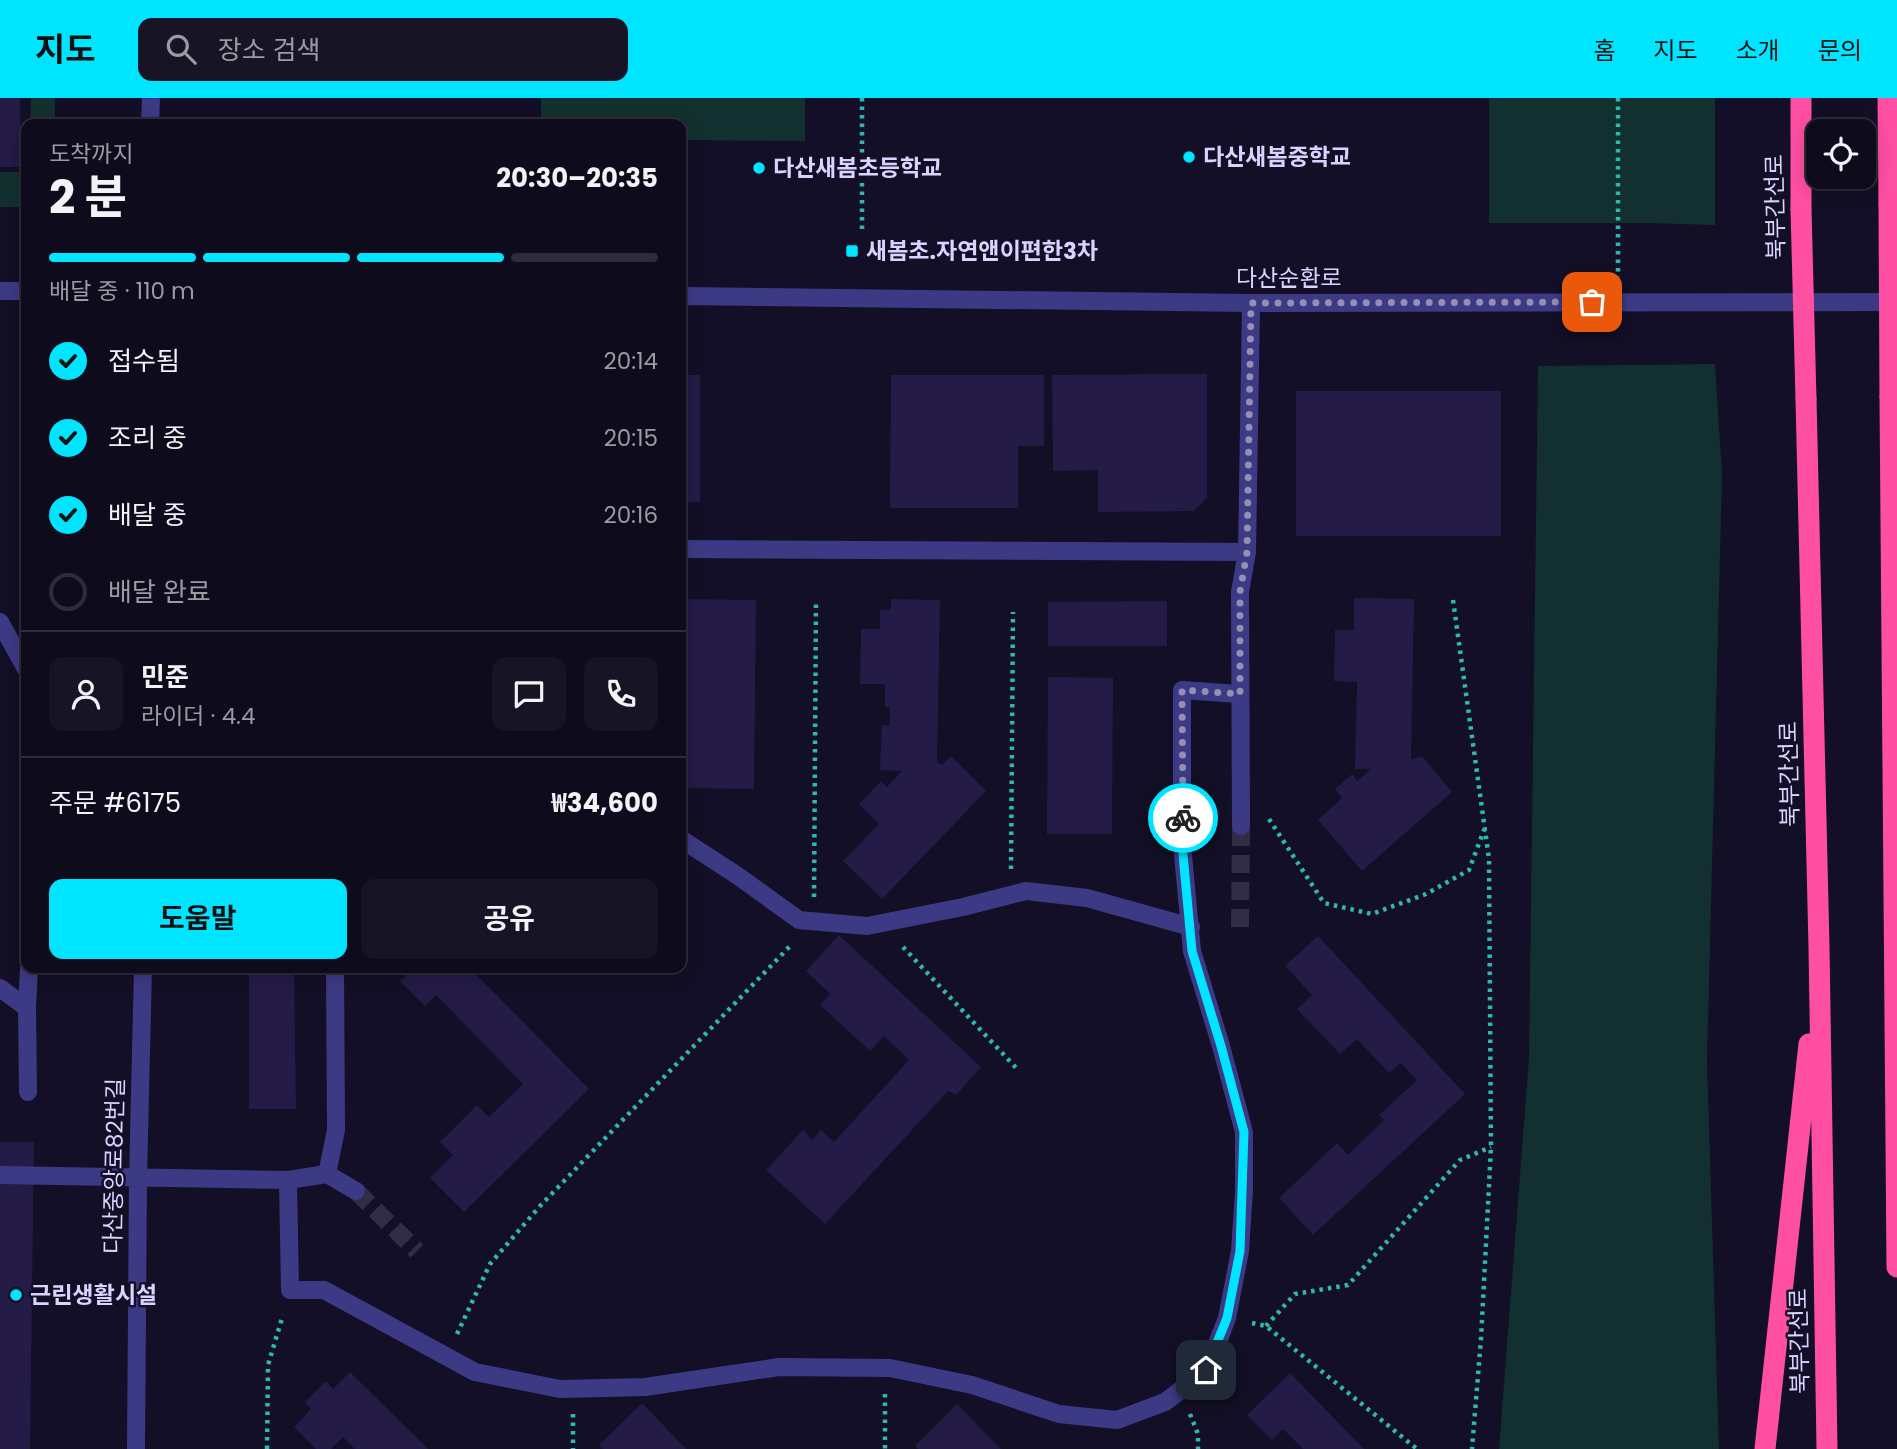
<!DOCTYPE html>
<html lang="ko">
<head>
<meta charset="utf-8">
<style>
  body { margin:0; font-family:Poppins,"Noto Sans KR",sans-serif; background:#171425; color:#f1f3f6; height:100vh; display:flex; flex-direction:column; font-size:26px; white-space:nowrap }
  * { box-sizing:border-box; margin:0 }
  p { font-size:23px; color:#9b9ba3 }
  .icon { flex:none; width:38px; height:38px; fill:none; stroke:currentColor; stroke-width:2; stroke-linecap:round; stroke-linejoin:round }
  .map { position:relative; flex:1; overflow:hidden }
  .drawer { position:absolute; left:21px; top:21px; width:665px; height:854px; display:flex; flex-direction:column; background:#0e0b1c; border-radius:14px; box-shadow:0 4px 18px #0003,0 0 0 2px #2e2b3b }
  .drawer>* { flex:none }
  .controls { position:absolute; left:1806px; top:21px; display:grid; gap:14px }
  .controls a { display:grid; place-items:center; width:70px; height:70px; border-radius:14px; background:#0e0b1c; box-shadow:0 4px 18px #0003,0 0 0 2px #2e2b3b; font-size:35px }
  .pin { position:absolute; display:grid; place-items:center; width:60px; height:60px; color:#fff; margin:-30px; border-radius:14px; box-shadow:0 4px 10px #0006 }
  .courier { position:absolute; display:grid; place-items:center; width:70px; height:70px; margin:-35px; border:5px solid #00e5ff; border-radius:50%; background:#fff; color:#222; box-shadow:0 2px 9px #0007 }
  .headline em { font-style:normal; font-weight:700 }
  .headline div { display:flex; flex-direction:column-reverse }
  .headline { display:flex; align-items:center; justify-content:space-between; height:119px; padding:0 28px }
  h1 { font-size:46px; font-weight:700; line-height:52px }
  .bar { display:grid; grid-template-columns:repeat(4,1fr); gap:10px 7px; align-content:center; height:84px; padding:0 28px }
  .bar i { height:9px; border-radius:5px; background:#2e2b3b }
  .bar .selected { background:#00e5ff }
  .bar p { grid-column:span 4 }
  .line { display:flex; align-items:center; gap:18px; padding:0 28px; border-top:2px solid #2e2b3b }
  .line div { flex:1 }
  .round { display:grid; place-items:center; flex:none; width:74px; height:74px; border-radius:14px; background:#171425 }
  ol { padding:0 28px; list-style:none }
  li { display:flex; align-items:center; gap:21px; height:77px }
  li p { margin-inline-start:auto }
  li .icon { padding:7px; border-radius:50%; background:#00e5ff; color:#111; stroke-width:4 }
  li:last-child { color:#9b9ba3 }
  li i { width:38px; height:38px; border:4px solid #2e2b3b; border-radius:50% }
  .cta { display:flex; gap:14px; margin-top:auto; padding:14px 28px }
  .cta a { flex:1; height:80px; border-radius:14px; background:#00e5ff; color:#111; font-size:28px; font-weight:700; line-height:80px; text-align:center }
  .cta a+a { background:#171425; color:#f1f3f6 }
  header { display:flex; align-items:center; gap:42px; box-sizing:border-box; height:98px; padding:0 35px; background:#00e5ff; color:#111 }
  header strong { font-size:33px }
  nav { display:flex; gap:38px; margin-inline-start:auto; font-size:24px }
  .search { width:490px; height:63px; background:#171425; display:flex; align-items:center; gap:18px; box-sizing:border-box; padding:0 24px; border-radius:14px; color:#9b9ba3; font-size:26px }
  .map>svg:first-child { display:block }
  .green { fill:#12302f }
  .building { fill:#241b47 }
  .lines { fill:none; stroke-linecap:round; stroke-linejoin:round }
  .minor-tunnel { stroke:#312d47; stroke-width:18; stroke-dasharray:18 9; stroke-linecap:butt }
  .path { stroke:#2fb8b0; stroke-width:4.5; stroke-dasharray:3.5 5; stroke-linecap:butt }
  .minor { stroke:#3d3a85; stroke-width:18 }
  .highway { stroke:#ff4fa3; stroke-width:21 }
  .highway-bridge { stroke:#ff4fa3; stroke-width:21 }
  .done { stroke:#948fb3; stroke-width:7; stroke-dasharray:0 12.6 }
  .route { stroke:#00e5ff; stroke-width:9 }
  .poi-dot { fill:#00e5ff; stroke:#130f26; stroke-width:2.5 }
  .labels { text-anchor:middle; dominant-baseline:central; stroke-width:5; stroke-linejoin:round; paint-order:stroke }
  .poi-label { font-size:23px; font-weight:bold; fill:#d9d4ff; stroke:#130f26; text-anchor:start }
  .street-label { font-size:23px; fill:#d9d4ff; stroke:#130f26 }
</style>
</head>
<body>
<header>
<strong>지도</strong>
<div class="search"><svg class="icon" aria-label="search" viewBox="0 0 24 24"><circle cx="10" cy="10" r="6"/><path d="M15 15l6 6"/></svg>장소 검색</div>
<nav><a>홈</a><a>지도</a><a>소개</a><a>문의</a></nav>
</header>
<div class="map">
<svg width="1897" height="1351" viewBox="0 0 1897 1351">
  <rect width="100%" height="100%" fill="#130f26"/>
  <path class="green" d="M31,0H55V26H30Z
    M541,0H805V43L681,42V26H541Z
    M1489,0H1715V127L1647,125H1489Z
    M0,74H26V107L24,109H0Z
    M1715,266L1722,377L1707,963L1719,1351H1499L1529,960L1538,268Z"/>
  <path class="building" d="M0,0H20V69H0Z
    M1207,276V400L1194,413L1098,414V372L1053,373L1052,277Z
    M681,277H700V404H681Z
    M891,277H1044V348H1018V410H890Z
    M1296,293H1501V438H1296Z
    M1354,500L1414,501L1411,662L1422,658L1452,694L1362,773L1318,722L1342,700L1335,691L1352,676L1357,683L1371,671H1355L1357,584L1334,583L1335,532H1354Z
    M681,501L756,502L754,691L681,690Z
    M891,501L940,502L937,664L942,667L951,658L986,693L882,801L843,763L879,726L859,706L881,683L887,689L902,673L880,672L882,627H890V609H885V586H860L861,531H880V512H891Z
    M1167,503V548H1048V504Z
    M1048,579L1113,580L1112,736H1047Z
    M839,837L981,969L956,997L948,993L825,1126L766,1072L803,1032L812,1042L821,1032L834,1044L909,962L884,938L870,953L820,907L830,896L806,873Z
    M1318,838L1465,996L1313,1137L1279,1100L1337,1045L1348,1057L1384,1022L1379,1017L1417,982L1401,965L1389,975L1357,941L1340,956L1297,911L1312,897L1285,868Z
    M249,870H294L296,1011H249Z
    M414,870H470L589,991L464,1114L430,1080L453,1057L440,1044L477,1007L489,1019L523,986L436,897L425,908L400,883Z
    M0,1044H34L30,1351H0Z
    M350,1274L428,1351H355L343,1339L331,1351H316L294,1329L311,1311L305,1304L326,1283L333,1291Z
    M1290,1275L1364,1351H1303L1283,1331L1272,1342L1247,1317Z
    M642,1305L686,1351H603L599,1347Z
    M957,1306L1001,1351H918L915,1348Z"/>
  <g class="lines">
    <path class="minor-tunnel" d="M1240,829L1241,728
      M356,1093L417,1153"/>
    <path class="path" d="M862,0V136
      M1618,0V179
      M1453,502L1489,761L1491,1049L1481,1241L1472,1351
      M1269,721L1324,805L1372,816L1426,796L1469,772L1484,732
      M1011,771L1013,514
      M814,799L816,503
      M903,849L1019,973
      M1252,1225L1266,1228L1417,1351
      M1266,1228L1295,1196L1348,1187L1460,1062L1491,1049
      M457,1236L490,1166L540,1108L791,847
      M885,1296V1351
      M573,1316V1351
      M1190,1316L1198,1336V1351
      M267,1351L268,1267L283,1217"/>
    <path class="minor" d="M150,26L151,0
      M0,193H26
      M681,198L1251,205L1897,204
      M681,451L1247,454L1251,205
      M0,524L26,571
      M1241,728L1240,494L1247,454
      M681,741L738,778L799,822L867,828L963,809L1026,793L1087,800L1191,829
      M0,890L27,910
      M28,994L27,910L29,870
      M327,1076L356,1093
      M0,1077L288,1082L327,1076L336,1032L335,870
      M288,1082L290,1192H324L475,1274L560,1291L645,1289L779,1269L890,1270L972,1287L1059,1316L1117,1322L1165,1304L1207,1272L1227,1220L1240,1153L1244,1093V1034L1221,948L1192,853L1182,746V592L1240,596
      M136,1351L138,1080L143,870"/>
    <path class="highway" d="M1801,0V111
      M1888,0L1889,107
      M1890,299L1897,1169
      M1806,301L1819,849L1827,1351
      M1765,1351L1809,946"/>
    <path class="highway-bridge" d="M1889,107L1890,299
      M1801,111L1806,301"/>
  </g>
  <g class="lines">
    <path class="done" d="M1183,720L1182,592L1240,596V494L1247,454L1251,205L1592,204"/>
    <path class="route" d="M1183,720L1182,746L1192,853L1221,948L1244,1034L1240,1153L1227,1220L1206,1272"/>
  </g>
  <g class="poi-dot">
    <circle cx="1189" cy="59" r="7"/>
    <circle cx="759" cy="70" r="7"/>
    <rect x="845" y="146" width="14" height="14" rx="3.5"/>
    <circle cx="16" cy="1197" r="7"/>
  </g>
  <g class="labels">
    <g class="poi-label">
      <text x="1203" y="59">다산새봄중학교</text>
      <text x="773" y="70">다산새봄초등학교</text>
      <text x="866" y="153">새봄초.자연앤이편한3차</text>
      <text x="30" y="1197">근린생활시설</text>
    </g>
    <g class="street-label">
      <text transform="translate(1775 109) rotate(-91)">북부간선로</text>
      <text x="1289" y="180">다산순환로</text>
      <text transform="translate(1789 676) rotate(-91)">북부간선로</text>
      <text transform="translate(114 1068) rotate(-89)">다산중앙로82번길</text>
      <text transform="translate(1799 1243) rotate(-91)">북부간선로</text>
    </g>
  </g>
</svg>
<div class="controls">
<a><svg class="icon" aria-label="locate" viewBox="0 0 24 24"><circle cx="12" cy="12" r="6"/><path d="M12 2v4M12 18v4M2 12h4M18 12h4"/></svg></a>
</div>
<div class="pin" style="left:1592px;top:204px;background:#ea580c"><svg class="icon" aria-label="bag" viewBox="0 0 24 24"><path d="M5 8h14l-1 12H6zM9 8a3 3 0 0 1 6 0"/></svg></div>
<div class="pin" style="left:1206px;top:1272px;background:#1f2937"><svg class="icon" aria-label="home" viewBox="0 0 24 24"><path d="M3 11l9-7 9 7M6 9v11h12V9"/></svg></div>
<div class="courier" style="left:1183px;top:720px"><svg class="icon" aria-label="bike" viewBox="0 0 24 24"><circle cx="6" cy="16" r="4"/><circle cx="18" cy="16" r="4"/><path d="M6 16l4-8h5l3 8M10 8l3 8H6M13 5h3"/></svg></div>
<section class="drawer">
<div class="headline"><div><h1>2 분</h1><p>도착까지</p></div><em>20:30–20:35</em></div>
<div class="bar"><i class="selected"></i><i class="selected"></i><i class="selected"></i><i></i><p>배달 중 · 110 m</p></div>
<ol>
<li><svg class="icon" aria-label="check" viewBox="0 0 24 24"><path d="M5 12l5 5 9-10"/></svg>접수됨<p>20:14</p></li>
<li><svg class="icon" aria-label="check" viewBox="0 0 24 24"><path d="M5 12l5 5 9-10"/></svg>조리 중<p>20:15</p></li>
<li><svg class="icon" aria-label="check" viewBox="0 0 24 24"><path d="M5 12l5 5 9-10"/></svg>배달 중<p>20:16</p></li>
<li><i></i>배달 완료</li>
</ol>
<div class="line" style="height:126px"><a class="round"><svg class="icon" aria-label="person" viewBox="0 0 24 24"><circle cx="12" cy="8" r="4"/><path d="M4 21q1-7 8-7t8 7"/></svg></a><div><b>민준</b><p>라이더 · 4.4</p></div><a class="round"><svg class="icon" aria-label="chat" viewBox="0 0 24 24"><path d="M4 5h16v11H9l-5 4z"/></svg></a><a class="round"><svg class="icon" aria-label="phone" viewBox="0 0 24 24"><path d="M5 4h4l2 5-3 2q2 4 5 5l2-3 5 2v4C11 20 4 13 5 4z"/></svg></a></div>
<div class="line" style="height:91px"><div>주문 #6175</div><b>₩34,600</b></div>
<div class="cta"><a>도움말</a><a>공유</a></div>
</section>
</div>
</body>
</html>
